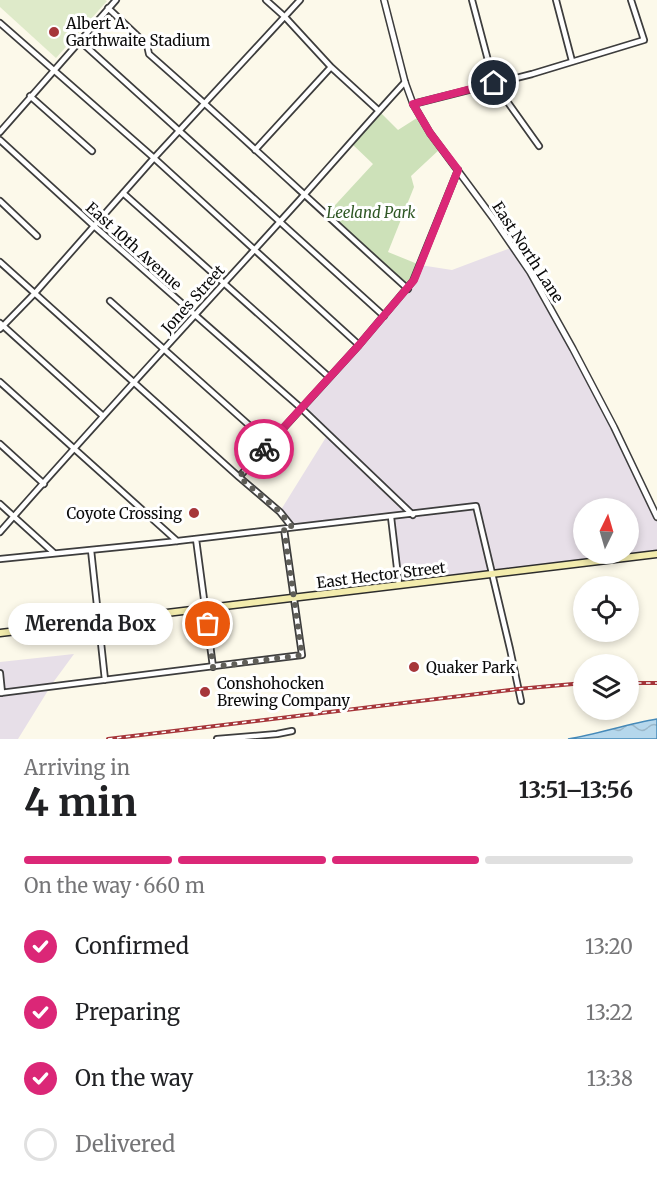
<!DOCTYPE html>
<html lang="en">
<head>
<meta charset="utf-8">
<style>
  body { margin:0; font-family:Merriweather,serif; background:#f6f6f6; color:#202124; height:100vh; display:flex; flex-direction:column; font-size:22px; white-space:nowrap }
  * { box-sizing:border-box; margin:0 }
  p { font-size:20px; color:#757577 }
  .icon { flex:none; width:33px; height:33px; fill:none; stroke:currentColor; stroke-width:2; stroke-linecap:round; stroke-linejoin:round }
  .map { position:relative; height:739px; overflow:hidden }
  .panel { display:flex; flex-direction:column; background:#fff; flex:1 }
  .panel>* { flex:none }
  .needle { width:39px; rotate:5deg }
  .fabs { position:absolute; left:573px; top:498px; display:grid; gap:12px }
  .fabs a { display:grid; place-items:center; width:66px; height:66px; border-radius:50%; background:#fff; box-shadow:0 3px 9px #0003; font-size:30px }
  .pin { position:absolute; display:grid; place-items:center; width:51px; height:51px; color:#fff; margin:-26px; border:3px solid #fff; border-radius:50%; box-shadow:0 2px 6px #0007 }
  .courier { position:absolute; display:grid; place-items:center; width:60px; height:60px; margin:-30px; border:4px solid #db2777; border-radius:50%; background:#fff; color:#222; box-shadow:0 2px 8px #0007 }
  .bubble { position:absolute; height:42px; border-radius:21px; background:#fff; box-shadow:0 3px 9px #0003; font-size:20px; font-weight:700; line-height:42px; text-align:center }
  .head em { font-style:normal; font-weight:700 }
  .head div { display:flex; flex-direction:column-reverse }
  .head { display:flex; align-items:center; justify-content:space-between; height:102px; padding:0 24px }
  h1 { font-size:39px; font-weight:700; line-height:45px }
  .bar { display:grid; grid-template-columns:repeat(4,1fr); gap:9px 6px; align-content:center; height:72px; padding:0 24px }
  .bar i { height:8px; border-radius:4px; background:#e0e0e0 }
  .bar .selected { background:#db2777 }
  .bar p { grid-column:span 4 }
  ol { padding:0 24px; list-style:none }
  li { display:flex; align-items:center; gap:18px; height:66px }
  li p { margin-inline-start:auto }
  li .icon { padding:6px; border-radius:50%; background:#db2777; color:#fff; stroke-width:4 }
  li:last-child { color:#757577 }
  li i { width:33px; height:33px; border:3px solid #e0e0e0; border-radius:50% }
  .map>svg:first-child { display:block }
  .industrial { fill:#e7dfe8; fill-rule:evenodd }
  .grass { fill:#cde1b9 }
  .pitch { fill:#deeac9 }
  .water { fill:url(#water-waves); stroke:#468ab9; stroke-width:1.5 }
  .lines { fill:none; stroke-linecap:round; stroke-linejoin:round }
  .minor-casing { stroke:#3d3d3d; stroke-width:8 }
  .tertiary-casing { stroke:#3d3d3d; stroke-width:8 }
  .secondary-casing { stroke:#2c2c2c; stroke-width:9 }
  .minor { stroke:#fff; stroke-width:4.5 }
  .tertiary { stroke:#fff; stroke-width:5 }
  .secondary { stroke:#f3ecad; stroke-width:6 }
  .rail-casing { stroke:#a6363a; stroke-width:4 }
  .rail { stroke:#fff; stroke-width:1.5; stroke-dasharray:4.5; stroke-linecap:butt }
  .done { stroke:#5f5e58; stroke-width:6; stroke-dasharray:0 10.8 }
  .route { stroke:#db2777; stroke-width:8 }
  .poi-dot { fill:#a6363a; stroke:#fff; stroke-width:2 }
  .labels { text-anchor:middle; dominant-baseline:central; stroke-width:6; stroke-linejoin:round; paint-order:stroke }
  .poi-label { font-size:15px; fill:#0a0a0a; stroke:#fff; text-anchor:start }
  .park-label { font-size:15px; font-style:italic; fill:#2e5724; stroke:#fff }
  .street-label { font-size:15px; fill:#0a0a0a; stroke:#fff }
</style>
</head>
<body>
<div class="map">
<svg width="657" height="739" viewBox="0 0 657 739">
  <defs>
    <pattern id="water-waves" width="16" height="10" patternUnits="userSpaceOnUse" patternTransform="scale(1.5)"><rect width="16" height="10" fill="#b5d7ec"/><path d="M0 5q4-4 8 0t8 0" fill="none" stroke="#9ab7c9"/></pattern>
  </defs>
  <rect width="100%" height="100%" fill="#fcf9ea"/>
  <path class="industrial" d="M513,247L573,349L657,517V554L399,585L391,517L295,527L279,513L328,434L301,408L408,289L420,265L452,270ZM584,508H628V554H584Z
    M74,654L52,684L18,739H0V662Z"/>
  <path class="grass" d="M378,110L398,130L420,116L441,148L411,176L414,187L388,252L420,265L408,289L326,215L373,164L350,142Z"/>
  <path class="pitch" d="M0,0H105L107,1L56,58L0,7Z"/>
  <path class="water" d="M657,719V739H568C598,734 627,724 657,719Z"/>
  <g class="lines">
    <g class="minor-casing">
      <path id="minor" d="M266,0L285,17L331,67L378,110
        M472,0L494,83L539,146
        M556,0L572,61
        M108,8L147,45L149,54C237,131 321,211 408,289
        M0,23L154,158L359,345
        M80,41L384,316
        M30,96L92,151
        M413,104L532,74L644,40L631,0
        M0,132L116,0
        M0,140L94,226L301,408L413,515
        M255,150L331,67
        M123,193L329,377
        M0,201L37,236
        M0,262L239,477L280,512L292,527
        M110,301L269,443
        M0,323L103,416
        M0,329L35,293L154,158L300,0
        M0,382L177,541
        M0,444L44,484
        M239,477L359,345L413,281L458,170
        M0,504L54,553
        M391,517L399,585
        M0,532C100,418 203,307 305,194C338,157 371,119 405,82
        M196,539L213,667
        M91,550L105,680
        M0,559L169,542L476,506L510,649L521,701
        M0,673L2,693
        M0,693L302,655L284,529
        M217,739L277,734L292,731"/>
    </g>
    <g class="tertiary-casing">
      <path id="tertiary" d="M384,0L405,82L413,104L430,133L493,218L530,272L573,349L614,427L657,517"/>
    </g>
    <g class="secondary-casing">
      <path id="secondary" d="M0,633L657,554"/>
    </g>
    <use href="#minor" class="minor"/>
    <use href="#tertiary" class="tertiary"/>
    <use href="#secondary" class="secondary"/>
    <g class="rail-casing">
      <path id="rail" d="M628,683H657
        M108,739L518,689L584,683"/>
    </g>
    <use href="#rail" class="rail"/>
  </g>
  <g class="lines">
    <path class="done" d="M208,624L213,667L302,655L284,529L292,527L280,512L239,477L264,449"/>
    <path class="route" d="M264,449L359,345L414,280L458,170L430,133L413,104L494,83"/>
  </g>
  <g class="poi-dot">
    <circle cx="54" cy="32" r="6"/>
    <circle cx="194" cy="513" r="6"/>
    <circle cx="414" cy="667" r="6"/>
    <circle cx="205" cy="692" r="6"/>
  </g>
  <g class="labels">
    <g class="poi-label">
      <text x="66" y="23">Albert A.<tspan x="66" dy="17">Garthwaite Stadium</tspan></text>
      <text x="182" y="513" text-anchor="end">Coyote Crossing</text>
      <text x="426" y="667">Quaker Park</text>
      <text x="217" y="683">Conshohocken<tspan x="217" dy="17">Brewing Company</tspan></text>
    </g>
    <g class="park-label">
      <text x="371" y="212">Leeland Park</text>
    </g>
    <g class="street-label">
      <text transform="translate(134 246) rotate(42)">East 10th Avenue</text>
      <text transform="translate(528 252) rotate(57)">East North Lane</text>
      <text transform="translate(193 299) rotate(-48)">Jones Street</text>
      <text transform="translate(381 575) rotate(-7)">East Hector Street</text>
    </g>
  </g>
</svg>
<div class="fabs">
<a><svg class="needle" viewBox="-14 -14 28 28"><path d="M0-13l5 13h-10z" fill="#e53935"/><path d="M0 13l5-13h-10z" fill="#757577"/></svg></a>
<a><svg class="icon" aria-label="locate" viewBox="0 0 24 24"><circle cx="12" cy="12" r="6"/><path d="M12 2v4M12 18v4M2 12h4M18 12h4"/></svg></a>
<a><svg class="icon" aria-label="layers" viewBox="0 0 24 24"><path d="M12 4l9 5-9 5-9-5zM3 14l9 5 9-5"/></svg></a>
</div>
<div class="pin" style="left:208px;top:624px;background:#ea580c"><svg class="icon" aria-label="bag" viewBox="0 0 24 24"><path d="M5 8h14l-1 12H6zM9 8a3 3 0 0 1 6 0"/></svg></div>
<div class="pin" style="left:494px;top:83px;background:#1f2937"><svg class="icon" aria-label="home" viewBox="0 0 24 24"><path d="M3 11l9-7 9 7M6 9v11h12V9"/></svg></div>
<div class="courier" style="left:264px;top:449px"><svg class="icon" aria-label="bike" viewBox="0 0 24 24"><circle cx="6" cy="16" r="4"/><circle cx="18" cy="16" r="4"/><path d="M6 16l4-8h5l3 8M10 8l3 8H6M13 5h3"/></svg></div>
<div class="bubble" style="left:8px;top:603px;width:165px">Merenda Box</div>
</div>
<section class="panel">
<div class="head"><div><h1>4 min</h1><p>Arriving in</p></div><em>13:51–13:56</em></div>
<div class="bar"><i class="selected"></i><i class="selected"></i><i class="selected"></i><i></i><p>On the way · 660 m</p></div>
<ol>
<li><svg class="icon" aria-label="check" viewBox="0 0 24 24"><path d="M5 12l5 5 9-10"/></svg>Confirmed<p>13:20</p></li>
<li><svg class="icon" aria-label="check" viewBox="0 0 24 24"><path d="M5 12l5 5 9-10"/></svg>Preparing<p>13:22</p></li>
<li><svg class="icon" aria-label="check" viewBox="0 0 24 24"><path d="M5 12l5 5 9-10"/></svg>On the way<p>13:38</p></li>
<li><i></i>Delivered</li>
</ol>
</section>
</body>
</html>
